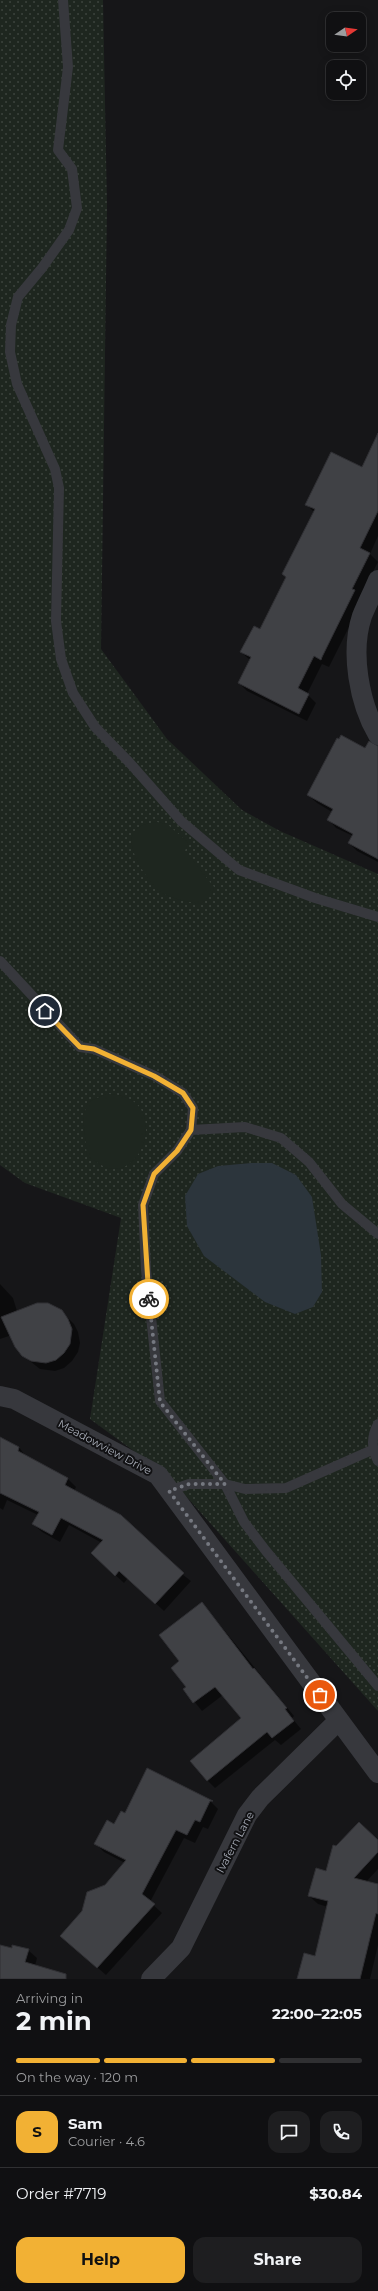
<!DOCTYPE html>
<html lang="en">
<head>
<meta charset="utf-8">
<style>
  body { margin:0; font-family:Montserrat,sans-serif; background:#1e1e20; color:#f1f3f6; height:100vh; display:flex; flex-direction:column; font-size:15px; white-space:nowrap }
  * { box-sizing:border-box; margin:0 }
  p { font-size:13px; color:#9c9d9f }
  .icon { flex:none; width:22px; height:22px; fill:none; stroke:currentColor; stroke-width:2; stroke-linecap:round; stroke-linejoin:round }
  .map { position:relative; height:1979px; overflow:hidden }
  .drawer { display:flex; flex-direction:column; background:#101012; flex:1 }
  .drawer>* { flex:none }
  .needle { width:26px; rotate:77deg }
  .tools { position:absolute; left:326px; top:12px; display:grid; gap:8px }
  .tools a { display:grid; place-items:center; width:40px; height:40px; border-radius:8px; background:#101012; box-shadow:0 2px 10px #0003,0 0 0 1px #303032; font-size:20px }
  .pin { position:absolute; display:grid; place-items:center; width:34px; height:34px; color:#fff; margin:-17px; border:2px solid #fff; border-radius:50%; box-shadow:0 1px 4px #0007 }
  .courier { position:absolute; display:grid; place-items:center; width:40px; height:40px; margin:-20px; border:3px solid #f2b134; border-radius:50%; background:#fff; color:#222; box-shadow:0 1px 5px #0007 }
  .headline em { font-style:normal; font-weight:700 }
  .headline div { display:flex; flex-direction:column-reverse }
  .headline { display:flex; align-items:center; justify-content:space-between; height:68px; padding:0 16px }
  h1 { font-size:26px; font-weight:700; line-height:30px }
  .bar { display:grid; grid-template-columns:repeat(4,1fr); gap:6px 4px; align-content:center; height:48px; padding:0 16px }
  .bar i { height:5px; border-radius:3px; background:#303032 }
  .bar .selected { background:#f2b134 }
  .bar p { grid-column:span 4 }
  .line { display:flex; align-items:center; gap:10px; padding:0 16px; border-top:1px solid #303032 }
  .line div { flex:1 }
  .round { display:grid; place-items:center; flex:none; width:42px; height:42px; border-radius:12px; background:#1e1e20 }
  .cta { display:flex; gap:8px; margin-top:auto; padding:8px 16px }
  .cta a { flex:1; height:46px; border-radius:12px; background:#f2b134; color:#111; font-size:16px; font-weight:700; line-height:46px; text-align:center }
  .cta a+a { background:#1e1e20; color:#f1f3f6 }
  .map>svg:first-child { display:block }
  .grass { fill:url(#grass-dots) }
  .pitch { fill:#1e261f }
  .water { fill:#2c353c }
  .shadow { fill:#0007 }
  .building { fill:#404145; stroke:#303034 }
  .lines { fill:none; stroke-linecap:round; stroke-linejoin:round }
  .service { stroke:#37383d; stroke-width:10 }
  .minor { stroke:#37383d; stroke-width:20 }
  .done { stroke:#757880; stroke-width:4; stroke-dasharray:0 7.2 }
  .route { stroke:#f2b134; stroke-width:5 }
  .labels { text-anchor:middle; dominant-baseline:central; stroke-width:4; stroke-linejoin:round; paint-order:stroke }
  .street-label { font-size:11px; fill:#a8adb8; stroke:#111113 }
</style>
</head>
<body>
<div class="map">
<svg width="378" height="1979" viewBox="0 0 378 1979">
  <defs>
    <pattern id="grass-dots" width="8" height="8" patternUnits="userSpaceOnUse"><rect width="8" height="8" fill="#1e261f"/><path d="M2 2h.1M6 6h.1" fill="none" stroke="#3c433d" stroke-width="1.8" stroke-linecap="round"/></pattern>
  </defs>
  <rect width="100%" height="100%" fill="#161618"/>
  <path class="grass" d="M0,0H103L107,206L101,649L167,739L242,810L280,831L378,874V1711L168,1476L90,1419L121,1218L25,1183L0,1165Z"/>
  <path class="pitch" d="M157,822L167,824L188,842L185,851L214,887L212,894L201,904C189,902 172,899 162,893C150,885 125,848 133,834C137,825 148,823 157,822Z
    M106,1094C171,1093 146,1179 108,1168C101,1166 93,1159 87,1156L83,1117L88,1102Z"/>
  <path class="water" d="M251,1163H272L296,1175L312,1197L321,1255L322,1292L313,1307L295,1314L265,1302L204,1256L187,1226L185,1196L198,1174L218,1166Z"/>
  <path class="shadow" d="M378,443V536L370,554L378,562L360,597L363,599L329,667L322,664L307,694L316,703L307,721L247,691L239,683L250,660L241,652L260,630L287,578L283,574L314,512L307,505L362,468Z
    M378,770V862L357,851L349,843L353,836L336,828L328,819L332,812L317,803L308,795Z
    M0,1284L13,1298L17,1311L65,1315L74,1324L78,1332L80,1343L78,1352L72,1361L64,1368L55,1371L40,1369L22,1355L12,1335L0,1339Z
    M0,1439L19,1447L26,1457L68,1479L76,1487L74,1491L191,1581L164,1611L128,1578L124,1583L100,1561L102,1543L69,1525L60,1542L42,1532L33,1524L38,1515L7,1500L3,1510L0,1508Z
    M202,1603L294,1716L292,1718L301,1729L281,1745L275,1740L215,1788L207,1780L242,1718L223,1695L202,1711L184,1689L187,1687L181,1662Z
    M210,1801L218,1809L208,1829L203,1827L195,1843L184,1838L150,1902L162,1913L106,1975L70,1944L105,1886L125,1863L104,1852L96,1844L125,1814Z
    M378,1841V1869L366,1882L378,1885V1945L370,1979H298L315,1957L328,1907L318,1904L309,1896L327,1872L336,1847Z
    M0,1946L28,1950L37,1958L35,1966L51,1979H0Z"/>
  <path class="building" d="M378,433V511L360,548L370,553L352,589L355,590L322,657L321,660L314,656L298,688L309,694L299,714L238,683L251,657L240,652L254,626L260,629L286,577L282,574L315,509L305,505L331,452L362,467Z
    M341,735L365,748L369,741L378,746V859L348,843L353,834L327,820L333,809L307,795L337,738L339,739Z
    M37,1303H48L62,1310L68,1319L72,1329L70,1344L64,1353L56,1360L46,1363L31,1361L22,1356L15,1347L1,1317Z
    M0,1437L19,1447L18,1451L68,1478L65,1485L121,1515L184,1573L155,1604L119,1571L115,1576L91,1553L103,1540L61,1518L52,1535L32,1524L39,1512L0,1493Z
    M202,1602L253,1669L254,1668L287,1708L285,1709L294,1721L272,1738L267,1732L207,1781L190,1761L241,1718L215,1687L193,1703L183,1689L186,1687L171,1668L179,1661L159,1635Z
    M147,1768L213,1801H210L200,1822L195,1820L187,1835L176,1830L142,1894L155,1904L97,1968L60,1936L82,1911L87,1892L105,1885L126,1860L94,1844L107,1820L114,1824L121,1811L125,1813Z
    M359,1822L378,1840V1852L354,1878L378,1884V1914L376,1913L360,1979H297L304,1953L315,1956L328,1901L308,1896L316,1868L326,1871L333,1845L336,1846Z
    M0,1945L12,1948V1945L29,1949L25,1962L66,1974V1979H0Z"/>
  <g class="lines">
    <path class="service" d="M63,0L68,67L58,150L72,169L77,208L69,230L42,268L18,297L11,325L10,352L17,384L55,469L59,488L56,621L61,659L73,693L95,727L129,762L181,821L239,870L315,898L378,917
      M0,961L80,1047L94,1049L155,1076L183,1093L193,1108L191,1130L177,1151L154,1174L143,1205L146,1270L160,1401L225,1484L244,1522L266,1551L378,1686
      M191,1130L245,1127L281,1138L309,1162L342,1204L378,1234
      M378,1424C371,1437 371,1448 378,1461
      M169,1491L189,1484H225L245,1489L286,1488L372,1450"/>
    <path class="minor" d="M378,580C373,592 367,604 362,616C350,652 359,703 378,735
      M0,1396L14,1399L158,1475L378,1773
      M151,1979L181,1948L247,1815L260,1798L339,1720"/>
  </g>
  <g class="lines">
    <path class="done" d="M149,1299L160,1402L225,1484H189L169,1491L320,1695"/>
    <path class="route" d="M45,1011L80,1047L94,1049L154,1076L183,1093L193,1108L191,1130L177,1151L154,1174L143,1205L149,1299"/>
  </g>
  <g class="labels">
    <g class="street-label">
      <text transform="translate(105 1447) rotate(28)">Meadowview Drive</text>
      <text transform="translate(235 1842) rotate(-62)">Ivafern Lane</text>
    </g>
  </g>
</svg>
<div class="tools">
<a><svg class="needle" viewBox="-14 -14 28 28"><path d="M0-13l5 13h-10z" fill="#e53935"/><path d="M0 13l5-13h-10z" fill="#9c9d9f"/></svg></a>
<a><svg class="icon" aria-label="locate" viewBox="0 0 24 24"><circle cx="12" cy="12" r="6"/><path d="M12 2v4M12 18v4M2 12h4M18 12h4"/></svg></a>
</div>
<div class="pin" style="left:320px;top:1695px;background:#ea580c"><svg class="icon" aria-label="bag" viewBox="0 0 24 24"><path d="M5 8h14l-1 12H6zM9 8a3 3 0 0 1 6 0"/></svg></div>
<div class="pin" style="left:45px;top:1011px;background:#1f2937"><svg class="icon" aria-label="home" viewBox="0 0 24 24"><path d="M3 11l9-7 9 7M6 9v11h12V9"/></svg></div>
<div class="courier" style="left:149px;top:1299px"><svg class="icon" aria-label="bike" viewBox="0 0 24 24"><circle cx="6" cy="16" r="4"/><circle cx="18" cy="16" r="4"/><path d="M6 16l4-8h5l3 8M10 8l3 8H6M13 5h3"/></svg></div>
</div>
<section class="drawer">
<div class="headline"><div><h1>2 min</h1><p>Arriving in</p></div><em>22:00–22:05</em></div>
<div class="bar"><i class="selected"></i><i class="selected"></i><i class="selected"></i><i></i><p>On the way · 120 m</p></div>
<div class="line" style="height:72px"><b class="round" style="background:#f2b134;color:#111">S</b><div><b>Sam</b><p>Courier · 4.6</p></div><a class="round"><svg class="icon" aria-label="chat" viewBox="0 0 24 24"><path d="M4 5h16v11H9l-5 4z"/></svg></a><a class="round"><svg class="icon" aria-label="phone" viewBox="0 0 24 24"><path d="M5 4h4l2 5-3 2q2 4 5 5l2-3 5 2v4C11 20 4 13 5 4z"/></svg></a></div>
<div class="line" style="height:52px"><div>Order #7719</div><b>$30.84</b></div>
<div class="cta"><a>Help</a><a>Share</a></div>
</section>
</body>
</html>
